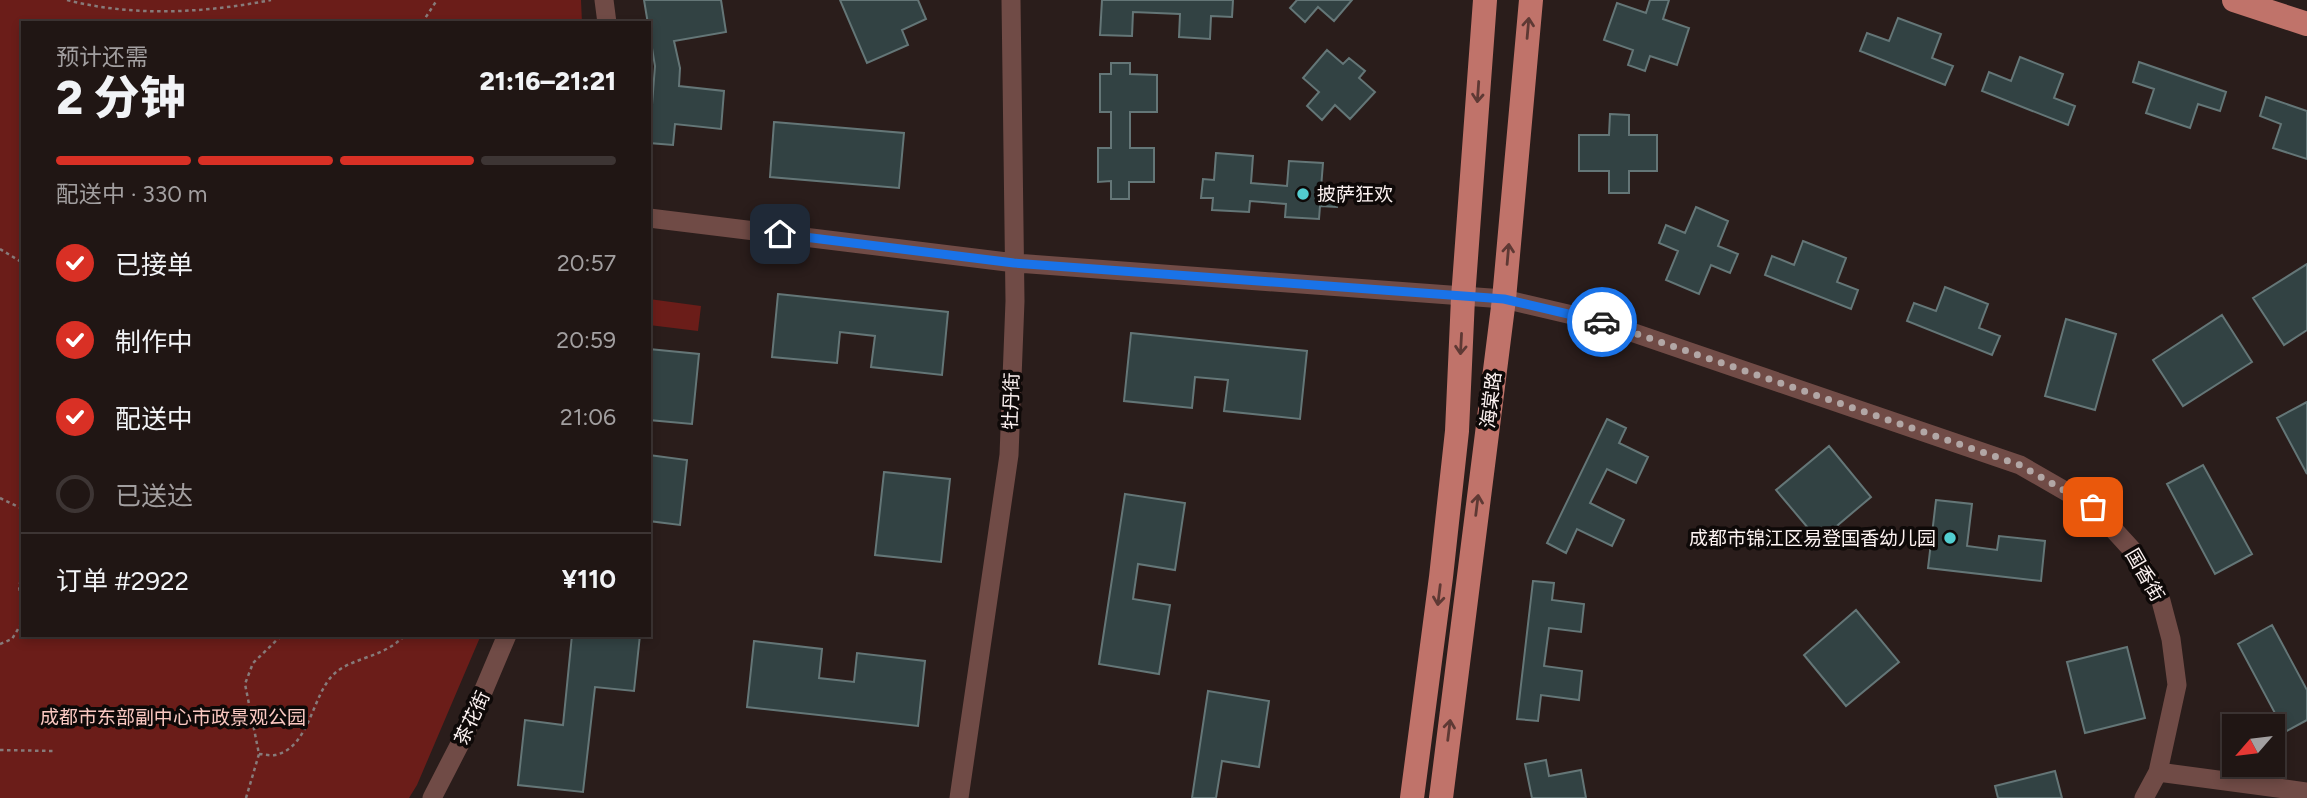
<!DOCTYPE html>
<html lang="zh">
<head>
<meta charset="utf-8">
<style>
  body { margin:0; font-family:Figtree,"Noto Sans SC",sans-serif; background:#2d2322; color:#f1f3f6; height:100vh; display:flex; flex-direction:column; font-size:26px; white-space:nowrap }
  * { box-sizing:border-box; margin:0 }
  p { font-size:23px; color:#a29fa0 }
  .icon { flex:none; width:38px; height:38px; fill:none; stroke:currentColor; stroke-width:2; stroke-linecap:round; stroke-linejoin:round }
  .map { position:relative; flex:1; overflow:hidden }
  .panel { position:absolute; left:21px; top:21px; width:630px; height:616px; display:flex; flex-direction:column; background:#201614; border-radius:0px; box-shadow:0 4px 10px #0003,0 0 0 2px #3d3534 }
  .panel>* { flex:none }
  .needle { width:46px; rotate:242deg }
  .fabs { position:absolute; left:2222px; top:714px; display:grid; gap:14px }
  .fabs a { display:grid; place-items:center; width:63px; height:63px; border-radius:0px; background:#201614; box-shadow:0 4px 10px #0003,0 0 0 2px #3d3534; font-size:35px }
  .pin { position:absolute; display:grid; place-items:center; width:60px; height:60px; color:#fff; margin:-30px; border-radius:14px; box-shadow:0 4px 10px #0006 }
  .courier { position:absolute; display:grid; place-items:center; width:70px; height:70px; margin:-35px; border:5px solid #1a73e8; border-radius:50%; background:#fff; color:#222; box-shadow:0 2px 9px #0007 }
  .head em { font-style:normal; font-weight:800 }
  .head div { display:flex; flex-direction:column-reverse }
  .head { display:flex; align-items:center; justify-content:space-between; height:119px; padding:0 35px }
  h1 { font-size:46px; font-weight:800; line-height:52px }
  .bar { display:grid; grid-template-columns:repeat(4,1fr); gap:10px 7px; align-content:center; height:84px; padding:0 35px }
  .bar i { height:9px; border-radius:5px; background:#3d3534 }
  .bar .current { background:#d93025 }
  .bar p { grid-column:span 4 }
  .line { display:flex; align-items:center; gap:18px; padding:0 35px; border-top:2px solid #3d3534 }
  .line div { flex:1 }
  ol { padding:0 35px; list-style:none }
  li { display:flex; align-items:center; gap:21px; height:77px }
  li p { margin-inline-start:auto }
  li .icon { padding:7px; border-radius:50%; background:#d93025; color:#fff; stroke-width:4 }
  li:last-child { color:#a29fa0 }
  li i { width:38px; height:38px; border:4px solid #3d3534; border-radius:50% }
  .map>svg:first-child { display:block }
  .green { fill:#6b1d19 }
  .building { fill:#324243; stroke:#647677; stroke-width:2 }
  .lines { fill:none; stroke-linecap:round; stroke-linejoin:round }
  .path { stroke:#877b7a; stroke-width:2.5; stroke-dasharray:3.5 3.5; stroke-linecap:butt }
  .minor { stroke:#704b46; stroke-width:19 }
  .major { stroke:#c0736a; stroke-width:24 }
  .oneway { stroke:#5e3934 }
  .done { stroke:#b2a7a6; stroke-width:7; stroke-dasharray:0 12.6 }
  .route { stroke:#1a73e8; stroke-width:9 }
  .poi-dot { fill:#52cdd0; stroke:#0e0908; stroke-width:2.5 }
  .labels { text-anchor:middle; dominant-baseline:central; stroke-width:7; stroke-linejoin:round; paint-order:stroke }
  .poi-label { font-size:19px; fill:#fcf2f1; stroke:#0e0908; text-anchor:start }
  .street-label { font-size:19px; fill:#fcf2f1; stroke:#0e0908 }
  .park-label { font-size:19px; fill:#fac8c1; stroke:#0e0908 }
</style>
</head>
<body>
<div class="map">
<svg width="2307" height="798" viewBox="0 0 2307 798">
  <rect width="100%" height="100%" fill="#2a1d1b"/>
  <path class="green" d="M0,0H581L582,23H23V635H481L417,785L409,798H0Z
    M649,299L701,306L698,331L649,325Z"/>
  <path class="building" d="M644,0H721L726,32L674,41L680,68L679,86L724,91L721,129L675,124L673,145L649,143L655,66Z
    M840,0H918L926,19L902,30L908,45L867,63Z
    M1102,0H1233L1232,17L1211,16L1210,39L1179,37L1180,14L1133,12L1132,36L1100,35Z
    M1297,0H1352L1334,21L1318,7L1305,22L1290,8Z
    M1650,0H1669L1663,19L1689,28L1677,65L1650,56L1645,71L1628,65L1633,50L1604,40L1617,3L1646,13Z
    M1898,18L1941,34L1932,58L1953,66L1945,85L1860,51L1867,33L1889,41Z
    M1327,50L1343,64L1349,58L1365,71L1359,78L1375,92L1350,119L1335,105L1322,120L1307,106L1319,92L1303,78Z
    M2020,57L2063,74L2054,98L2075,106L2068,125L1982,91L1989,72L2011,81Z
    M2139,62L2226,92L2220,111L2198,104L2190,128L2146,113L2154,89L2133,82Z
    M1111,63H1130V74L1157,75V112H1130V148H1154V182H1129V199H1111V181L1098,182V148H1111V112H1100V74H1111Z
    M2266,97L2307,111V159L2273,148L2281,124L2260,116Z
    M1610,114L1629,115V135H1657V171H1629V193H1609V171H1579V135H1609Z
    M774,122L904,133L899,188L770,177Z
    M1216,153L1253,156L1251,183L1287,186L1289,161L1323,163L1321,188L1338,189L1337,207L1320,206L1319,219L1285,217L1286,204L1250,201L1249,212L1212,210L1213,198H1201L1203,179L1214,180Z
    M1696,207L1728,221L1718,246L1738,254L1730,273L1711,265L1699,294L1666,280L1678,251L1659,243L1666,225L1685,233Z
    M1803,241L1846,258L1837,282L1858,290L1851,309L1765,275L1772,256L1794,265Z
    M2307,264V330L2284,345L2253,298Z
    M1945,287L1988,304L1979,328L2000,336L1992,355L1907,321L1914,303L1936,311Z
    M778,294L948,312L942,375L871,367L875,336L840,332L837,363L772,357Z
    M2222,315L2252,362L2183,406L2153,360Z
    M2066,319L2116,334L2095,410L2045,396Z
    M1131,333L1307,351L1300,419L1224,411L1228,380L1195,377L1192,408L1124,401Z
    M649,349L699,354L692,424L649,420Z
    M2307,402V474L2277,418Z
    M1607,419L1626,428L1619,443L1648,457L1636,483L1607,469L1590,503L1624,520L1612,546L1577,529L1566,553L1547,543Z
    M1829,446L1871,497L1819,541L1776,490Z
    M649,455L687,460L680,525L649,521Z
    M2203,465L2252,554L2215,574L2167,484Z
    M884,472L950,479L941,562L875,555Z
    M1125,494L1185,503L1175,570L1138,564L1133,599L1170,605L1159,674L1099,664Z
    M1936,500L1972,504L1967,546L1997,550L1999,536L2045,541L2041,581L1928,568Z
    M1533,581L1554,583L1552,600L1584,604L1581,632L1549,628L1544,666L1582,671L1579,700L1541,695L1538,721L1517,719Z
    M1856,610L1899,662L1846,706L1804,655Z
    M2272,625L2307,690V720L2285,732L2238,644Z
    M572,635H640L634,691L595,687L583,792L518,785L525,720L563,725Z
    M754,641L822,649L819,678L854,682L857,653L925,661L918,726L747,707Z
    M2127,647L2145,718L2085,733L2067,662Z
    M1208,691L1269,701L1259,767L1222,761L1216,798H1192Z
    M1546,760L1549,776L1581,770L1586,798H1532L1525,764Z
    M2055,771L2062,798H1998L1995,786Z"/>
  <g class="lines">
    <path class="path" d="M67,0C133,17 205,13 271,0
      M422,23L437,0
      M0,249L23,263
      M0,498L23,509
      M23,574L19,586L23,611
      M0,644L12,639L23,621
      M0,750L53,751
      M259,754C263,754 270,756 275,755C310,748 312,694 334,674C352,657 384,658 405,635
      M246,798L259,754L245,684L253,663L282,635"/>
    <path class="minor" d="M604,0L607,23
      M649,218L1015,263L1504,299L1602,322L2020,465L2093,507L2135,553L2161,601L2171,639L2177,685L2158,772L2144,798
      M2158,772L2307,792
      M432,798L466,732L507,635
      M959,798L1009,455L1015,301L1011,0"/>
    <path class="major" d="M2234,0L2307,24
      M1412,798L1441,577L1457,431L1463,298L1485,0
      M1441,798L1504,299L1531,0"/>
  </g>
  <defs><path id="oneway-shaft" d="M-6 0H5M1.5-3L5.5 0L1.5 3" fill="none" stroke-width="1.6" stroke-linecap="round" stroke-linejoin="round" transform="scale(1.75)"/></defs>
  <g class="oneway">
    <use href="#oneway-shaft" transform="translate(1528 28) rotate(-85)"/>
    <use href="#oneway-shaft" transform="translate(1478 92) rotate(94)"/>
    <use href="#oneway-shaft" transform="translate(1508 254) rotate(-85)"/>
    <use href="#oneway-shaft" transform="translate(1461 344) rotate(93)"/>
    <use href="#oneway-shaft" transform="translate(1477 505) rotate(-83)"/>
    <use href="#oneway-shaft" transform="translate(1439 595) rotate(97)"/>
    <use href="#oneway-shaft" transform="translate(1449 730) rotate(-83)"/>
  </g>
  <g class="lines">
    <path class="done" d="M1602,322L2020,465L2093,507"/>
    <path class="route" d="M780,234L1014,263L1504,299L1602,322"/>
  </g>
  <g class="poi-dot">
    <circle cx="1303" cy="194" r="7"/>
    <circle cx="1950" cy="538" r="7"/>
  </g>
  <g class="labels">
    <g class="poi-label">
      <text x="1317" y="194">披萨狂欢</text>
      <text x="1936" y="538" text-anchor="end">成都市锦江区易登国香幼儿园</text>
    </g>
    <g class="street-label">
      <text transform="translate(1491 400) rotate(-83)">海棠路</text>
      <text transform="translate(1011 401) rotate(-88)">牡丹街</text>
      <text transform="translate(2145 575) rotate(60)">国香街</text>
      <text transform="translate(472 718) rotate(-65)">茶花街</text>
    </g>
    <g class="park-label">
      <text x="173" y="717">成都市东部副中心市政景观公园</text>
    </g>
  </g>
</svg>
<div class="fabs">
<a><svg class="needle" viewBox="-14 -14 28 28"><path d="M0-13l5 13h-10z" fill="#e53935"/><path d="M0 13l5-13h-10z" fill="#a29fa0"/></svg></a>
</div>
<div class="pin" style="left:2093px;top:507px;background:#ea580c"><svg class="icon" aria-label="bag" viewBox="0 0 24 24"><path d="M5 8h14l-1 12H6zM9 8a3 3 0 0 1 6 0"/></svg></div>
<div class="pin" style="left:780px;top:234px;background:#1f2937"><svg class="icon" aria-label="home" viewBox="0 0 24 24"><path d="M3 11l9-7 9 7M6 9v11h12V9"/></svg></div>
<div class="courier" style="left:1602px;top:322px"><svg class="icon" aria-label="car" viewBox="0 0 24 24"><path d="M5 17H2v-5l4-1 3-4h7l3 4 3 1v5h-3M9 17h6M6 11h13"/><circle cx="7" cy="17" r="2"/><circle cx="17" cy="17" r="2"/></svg></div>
<section class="panel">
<div class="head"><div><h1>2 分钟</h1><p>预计还需</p></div><em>21:16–21:21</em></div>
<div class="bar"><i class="current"></i><i class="current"></i><i class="current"></i><i></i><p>配送中 · 330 m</p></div>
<ol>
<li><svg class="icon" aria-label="check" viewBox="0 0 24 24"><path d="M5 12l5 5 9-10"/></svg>已接单<p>20:57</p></li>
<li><svg class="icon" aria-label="check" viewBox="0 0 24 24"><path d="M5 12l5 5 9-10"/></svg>制作中<p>20:59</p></li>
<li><svg class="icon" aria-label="check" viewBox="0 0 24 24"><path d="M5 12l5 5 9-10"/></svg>配送中<p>21:06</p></li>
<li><i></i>已送达</li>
</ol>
<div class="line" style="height:91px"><div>订单 #2922</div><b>¥110</b></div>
</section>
</div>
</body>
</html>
